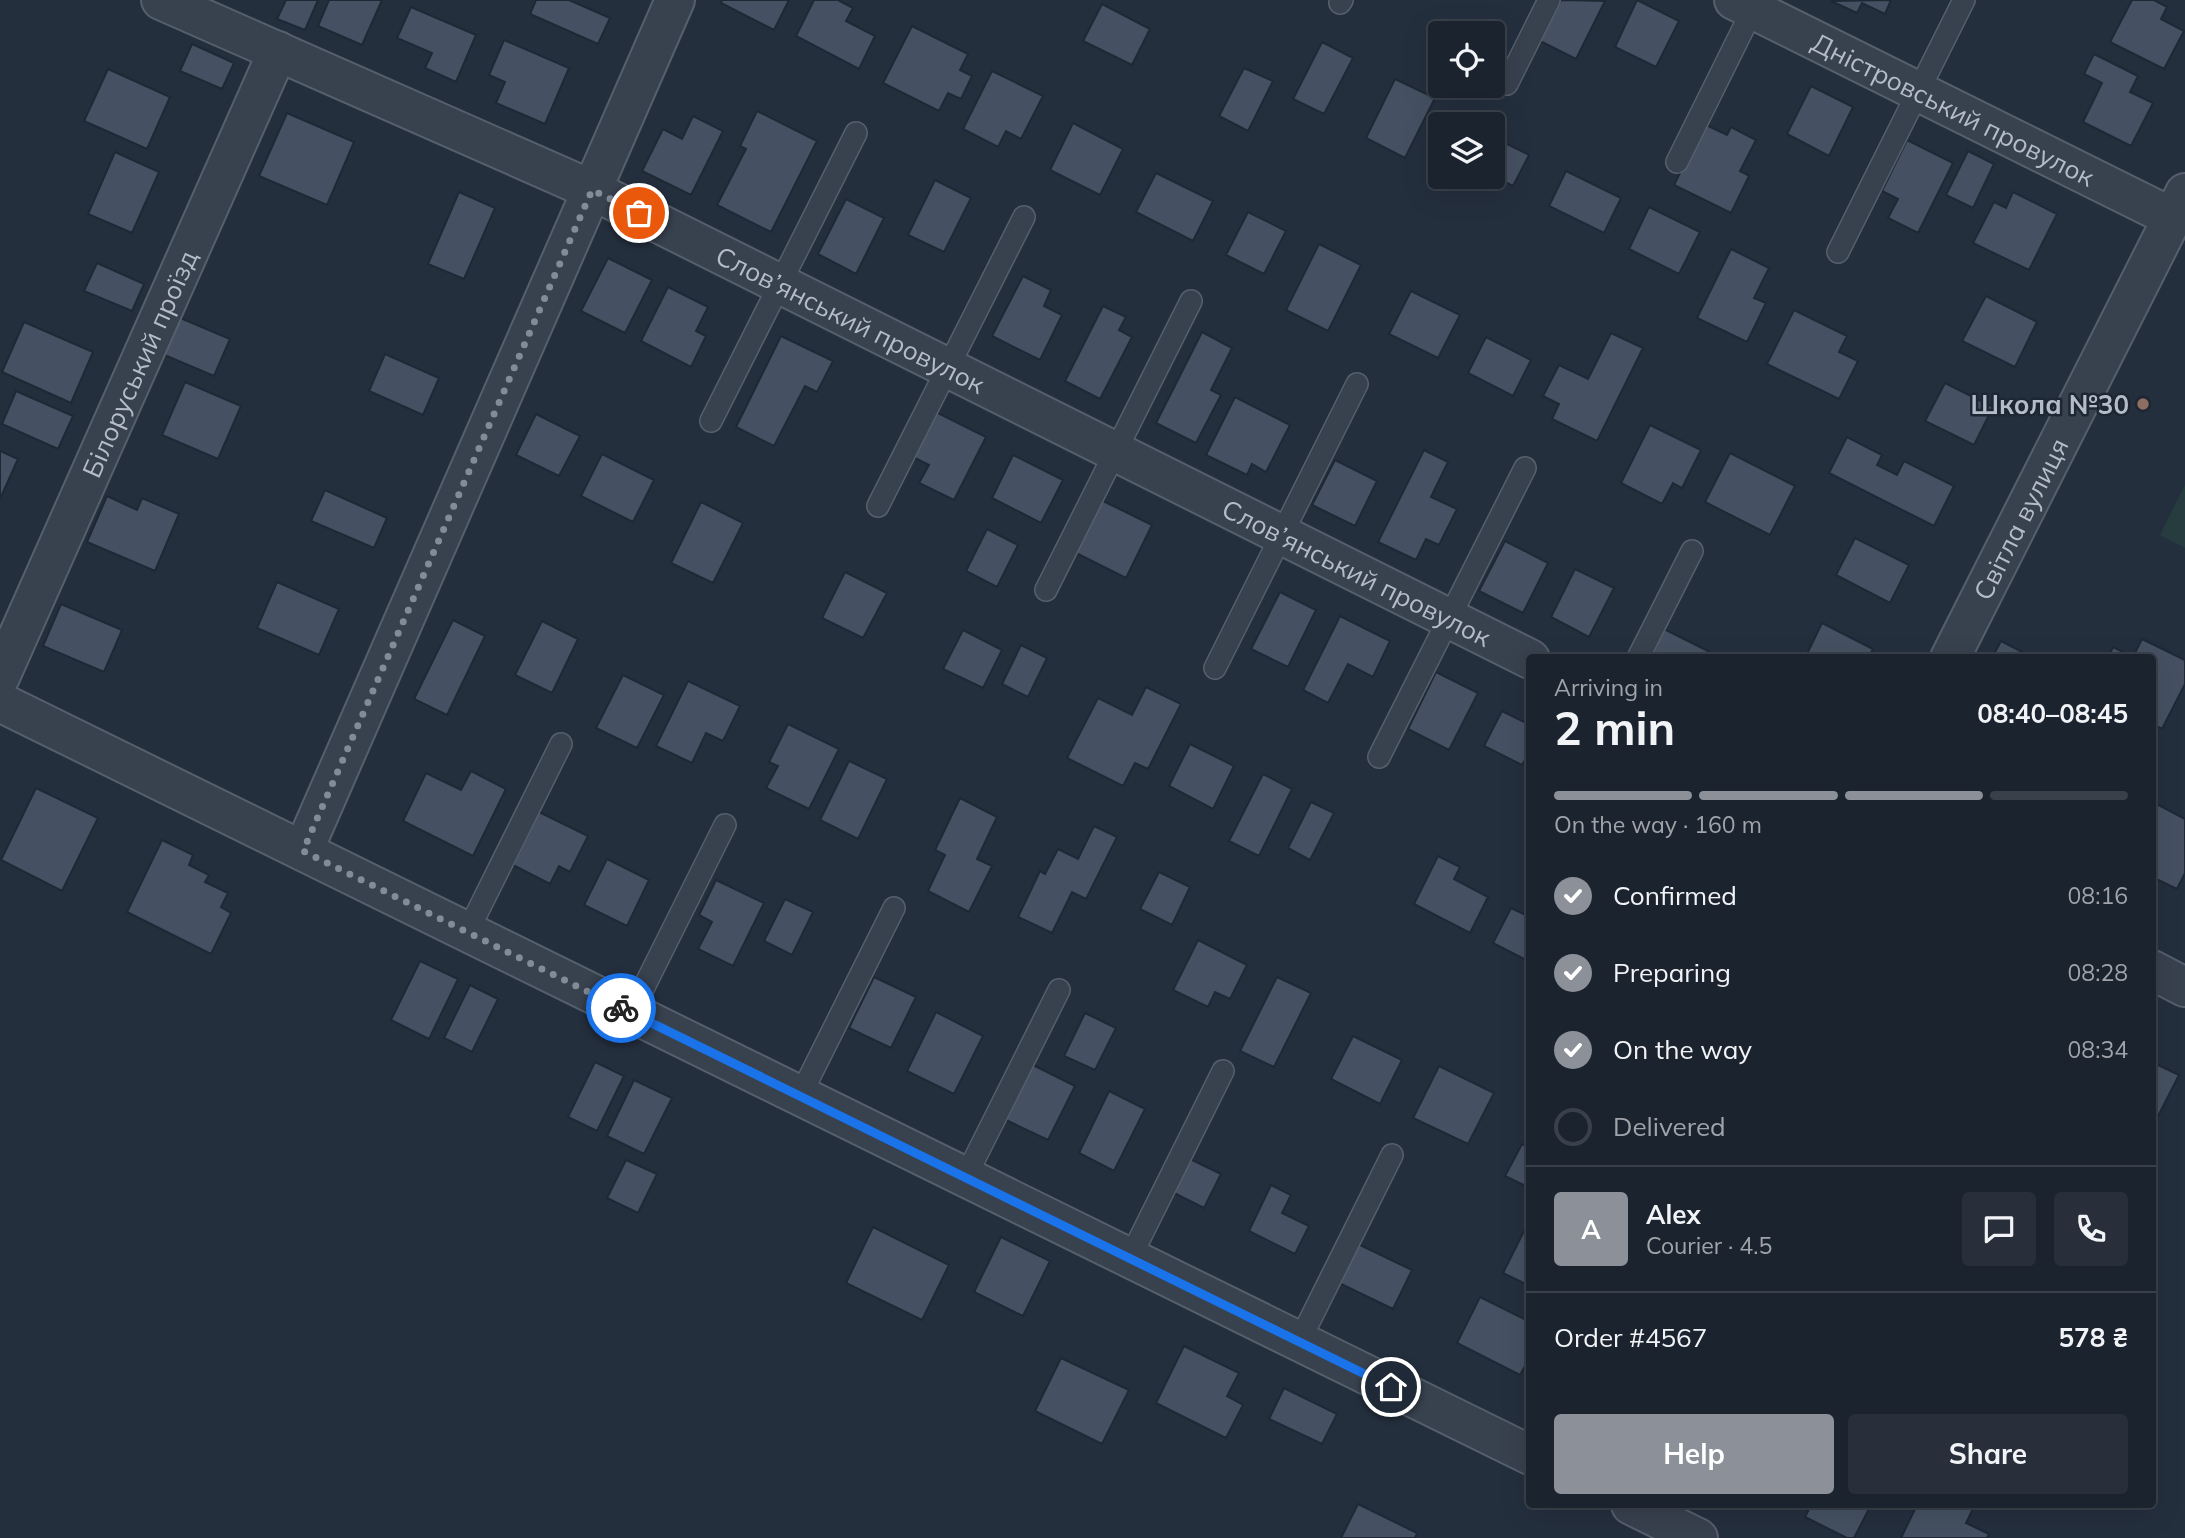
<!DOCTYPE html>
<html lang="en">
<head>
<meta charset="utf-8">
<style>
  body { margin:0; font-family:Mulish,sans-serif; background:#282f3a; color:#f1f3f6; height:100vh; display:flex; flex-direction:column; font-size:26px; white-space:nowrap }
  * { box-sizing:border-box; margin:0 }
  p { font-size:23px; color:#a0a4aa }
  .icon { flex:none; width:38px; height:38px; fill:none; stroke:currentColor; stroke-width:2; stroke-linecap:round; stroke-linejoin:round }
  .map { position:relative; flex:1; overflow:hidden }
  .side { position:absolute; left:1526px; top:654px; width:630px; height:854px; display:flex; flex-direction:column; background:#1b232e; border-radius:7px; box-shadow:0 7px 28px #0002,0 0 0 2px #39404a }
  .side>* { flex:none }
  .tools { position:absolute; left:1428px; top:21px; display:grid; gap:14px }
  .tools a { display:grid; place-items:center; width:77px; height:77px; border-radius:7px; background:#1b232e; box-shadow:0 7px 28px #0002,0 0 0 2px #39404a; font-size:35px }
  .pin { position:absolute; display:grid; place-items:center; width:60px; height:60px; color:#fff; margin:-30px; border:4px solid #fff; border-radius:50%; box-shadow:0 2px 7px #0007 }
  .courier { position:absolute; display:grid; place-items:center; width:70px; height:70px; margin:-35px; border:5px solid #1a73e8; border-radius:50%; background:#fff; color:#222; box-shadow:0 2px 9px #0007 }
  .summary em { font-style:normal; font-weight:700 }
  .summary div { display:flex; flex-direction:column-reverse }
  .summary { display:flex; align-items:center; justify-content:space-between; height:119px; padding:0 28px }
  h1 { font-size:46px; font-weight:700; line-height:52px }
  .bar { display:grid; grid-template-columns:repeat(4,1fr); gap:10px 7px; align-content:center; height:84px; padding:0 28px }
  .bar i { height:9px; border-radius:5px; background:#39404a }
  .bar .current { background:#8c9099 }
  .bar p { grid-column:span 4 }
  .line { display:flex; align-items:center; gap:18px; padding:0 28px; border-top:2px solid #39404a }
  .line div { flex:1 }
  .round { display:grid; place-items:center; flex:none; width:74px; height:74px; border-radius:7px; background:#282f3a }
  ol { padding:0 28px; list-style:none }
  li { display:flex; align-items:center; gap:21px; height:77px }
  li p { margin-inline-start:auto }
  li .icon { padding:7px; border-radius:50%; background:#8c9099; color:#fff; stroke-width:4 }
  li:last-child { color:#a0a4aa }
  li i { width:38px; height:38px; border:4px solid #39404a; border-radius:50% }
  .button { display:flex; gap:14px; margin-top:auto; padding:14px 28px }
  .button a { flex:1; height:80px; border-radius:7px; background:#8c9099; color:#fff; font-size:28px; font-weight:700; line-height:80px; text-align:center }
  .button a+a { background:#282f3a; color:#f1f3f6 }
  .map>svg:first-child { display:block }
  .green { fill:#263c3f }
  .building { fill:#455162; stroke:#1f2835; stroke-width:2 }
  .lines { fill:none; stroke-linecap:round; stroke-linejoin:round }
  .lane-casing { stroke:#565f6c; stroke-width:24 }
  .street-casing { stroke:#565f6c; stroke-width:42 }
  .lane { stroke:#38414e; stroke-width:21 }
  .street { stroke:#38414e; stroke-width:38 }
  .done { stroke:#828b98; stroke-width:7; stroke-dasharray:0 12.6 }
  .route { stroke:#1a73e8; stroke-width:9 }
  .education-dot { fill:#8d6e63; stroke:#1d2633; stroke-width:2.5 }
  .labels { text-anchor:middle; dominant-baseline:central; stroke-width:5; stroke-linejoin:round; paint-order:stroke }
  .street-label { font-size:26px; fill:#b4bcc9; stroke:#1d2633 }
  .poi-label { font-size:26px; font-weight:bold; fill:#b4bcc9; stroke:#1d2633; text-anchor:end }
</style>
</head>
<body>
<div class="map">
<svg width="2185" height="1538" viewBox="0 0 2185 1538">
  <rect width="100%" height="100%" fill="#242f3e"/>
  <path class="green" d="M2185,485V548L2160,535Z"/>
  <path class="building" d="M286,0H318L305,30L277,19Z
    M329,0H382L362,45L318,26Z
    M536,0H569L610,18L598,44L530,14Z
    M722,0H789L774,30L721,3Z
    M814,0H838L853,8L846,21L875,36L859,69L796,36Z
    M1561,0L1605,1L1576,59L1540,41Z
    M1637,0L1679,21L1656,67L1615,47Z
    M1891,0L1885,14L1862,3L1857,13L1831,1Z
    M2132,0H2154L2167,7L2161,19L2184,31L2164,69L2110,42Z
    M1102,4L1150,29L1132,65L1083,41Z
    M411,7L476,35L456,82L425,68L432,53L397,38Z
    M912,26L968,54L960,70L972,76L961,99L948,93L939,111L883,83Z
    M504,40L569,68L545,124L496,103L505,82L489,75Z
    M1322,42L1353,58L1324,114L1293,99Z
    M192,44L234,63L222,89L180,71Z
    M2094,54L2138,76L2130,92L2153,103L2131,146L2083,122L2102,83L2084,74Z
    M1244,68L1273,81L1248,131L1219,116Z
    M108,69L170,97L147,149L84,121Z
    M992,71L1043,96L1021,139L1006,131L998,147L963,129Z
    M1395,79L1435,98L1405,158L1366,138Z
    M1811,86L1853,107L1829,156L1787,134Z
    M757,111L817,141L771,232L717,205L746,149L740,146Z
    M287,113L354,142L327,205L259,176Z
    M693,116L723,131L691,195L642,171L663,129L682,139Z
    M1073,123L1123,149L1100,195L1050,170Z
    M1704,124L1727,135L1731,127L1756,140L1740,171L1749,176L1731,213L1674,185Z
    M1493,137L1529,155L1513,186L1493,176Z
    M1907,140L1953,163L1918,233L1888,218L1898,199L1882,191Z
    M1968,151L1994,164L1973,208L1946,195Z
    M115,152L159,172L132,233L88,214Z
    M1566,171L1621,198L1604,233L1549,206Z
    M1156,173L1213,201L1193,241L1136,212Z
    M935,180L971,198L944,252L908,235Z
    M459,192L495,208L464,279L428,264Z
    M2013,192L2057,214L2029,270L1973,243L1994,202L2006,208Z
    M846,199L884,218L856,274L818,254Z
    M1649,207L1700,232L1679,274L1629,249Z
    M1248,212L1286,231L1264,274L1226,255Z
    M1319,244L1361,265L1328,331L1286,310Z
    M1731,249L1769,268L1754,298L1766,303L1747,342L1697,318Z
    M608,258L652,280L625,333L581,311Z
    M97,263L144,284L132,311L84,291Z
    M1023,276L1051,290L1044,306L1062,315L1040,360L992,336Z
    M668,287L708,307L696,331L706,336L691,367L641,341Z
    M1411,291L1460,315L1438,358L1389,334Z
    M1986,296L2037,322L2015,367L1962,341Z
    M1103,306L1126,317L1119,330L1132,337L1100,399L1065,381Z
    M1794,310L1847,336L1839,352L1858,361L1839,399L1767,364Z
    M178,317L230,339L214,376L162,354Z
    M24,322L93,352L71,403L2,372Z
    M1202,332L1232,348L1211,390L1221,395L1196,443L1156,423Z
    M1611,333L1643,348L1597,441L1552,419L1559,404L1543,396L1559,365L1588,379Z
    M781,336L833,361L817,392L805,386L774,446L736,427Z
    M1486,337L1531,360L1513,396L1468,373Z
    M385,354L439,378L423,415L369,391Z
    M185,382L241,406L218,459L162,435Z
    M1945,383L1993,407L1974,445L1925,421Z
    M16,391L73,416L58,449L2,424Z
    M1235,397L1290,425L1266,472L1252,464L1247,475L1206,455Z
    M934,411L986,437L954,500L919,483L929,465L911,456Z
    M536,414L580,436L559,476L516,455Z
    M1650,425L1701,450L1682,488L1673,483L1662,504L1621,483Z
    M1847,437L1882,455L1877,465L1897,475L1904,461L1954,486L1934,526L1829,473Z
    M1424,450L1448,462L1431,497L1457,509L1439,545L1426,539L1416,560L1378,542Z
    M0,451L18,459L0,499Z
    M1730,453L1795,486L1770,535L1705,502Z
    M602,454L654,480L633,522L581,496Z
    M1013,455L1063,480L1041,523L992,498Z
    M1335,460L1377,481L1355,526L1312,505Z
    M325,490L387,518L374,548L311,521Z
    M107,496L137,510L142,498L179,514L155,571L87,542Z
    M1101,500L1152,525L1126,578L1074,552Z
    M701,502L743,523L713,583L671,563Z
    M987,529L1018,545L997,587L966,571Z
    M1855,538L1909,565L1890,603L1836,575Z
    M1505,541L1548,563L1523,613L1479,591Z
    M1575,569L1614,588L1589,637L1551,617Z
    M845,572L887,593L863,638L822,618Z
    M277,582L339,609L319,655L257,628Z
    M1280,592L1316,610L1288,667L1251,649Z
    M61,604L122,630L104,672L43,646Z
    M1340,616L1390,641L1373,677L1348,664L1328,703L1303,690Z
    M453,620L485,636L447,715L414,699Z
    M542,621L578,639L552,693L515,675Z
    M1822,623L1873,649L1868,658H1805Z
    M1664,629L1708,651L1704,658H1650Z
    M963,630L1002,650L983,688L943,669Z
    M2142,639L2185,660V684L2162,729L2152,724V658H2108L2113,647L2133,657Z
    M2001,641L2034,658H1992Z
    M1021,645L1047,658L1028,697L1002,684Z
    M1436,672L1478,693L1449,750L1408,729Z
    M623,675L664,695L637,748L596,728Z
    M688,681L740,706L723,741L706,733L692,763L656,746Z
    M1146,687L1181,704L1148,769L1135,763L1123,786L1067,758L1098,698L1132,715Z
    M1502,711L1530,725V752L1522,765L1484,746Z
    M788,724L839,749L809,809L766,788L778,766L769,762Z
    M1190,744L1234,766L1213,809L1169,786Z
    M849,761L887,779L858,839L820,820Z
    M471,771L506,789L473,856L403,821L426,773L461,790Z
    M1263,774L1292,789L1259,856L1229,841Z
    M36,788L98,818L62,891L1,860Z
    M960,798L997,817L977,859L992,866L969,912L928,891L945,855L935,850Z
    M1311,802L1334,813L1310,860L1288,848Z
    M2153,802L2185,819V873L2177,889L2152,877Z
    M539,812L588,836L570,872L559,866L550,884L513,865Z
    M1094,826L1117,837L1086,899L1072,892L1052,933L1018,917L1040,871L1045,874L1058,849L1078,859Z
    M162,840L193,855L189,865L209,875L205,882L228,893L221,907L231,913L211,954L127,912Z
    M1438,856L1460,867L1454,879L1488,897L1470,933L1414,904Z
    M607,859L649,880L627,926L584,905Z
    M1159,872L1190,887L1172,925L1140,909Z
    M716,880L764,903L733,966L698,949L712,922L699,915Z
    M785,899L813,912L792,955L764,941Z
    M1511,908L1530,917V962L1493,943Z
    M1198,940L1247,965L1230,999L1215,992L1208,1007L1173,990Z
    M420,961L458,979L429,1039L391,1020Z
    M874,977L916,997L891,1048L849,1028Z
    M1277,977L1311,993L1274,1067L1240,1051Z
    M470,985L498,999L472,1052L444,1038Z
    M936,1012L983,1036L954,1094L907,1071Z
    M1085,1013L1116,1028L1095,1070L1064,1056Z
    M1353,1036L1402,1060L1380,1104L1331,1079Z
    M595,1062L624,1076L597,1131L568,1117Z
    M2152,1062L2179,1075L2152,1128Z
    M1033,1065L1075,1086L1048,1140L1006,1120Z
    M1439,1066L1494,1093L1468,1144L1413,1118Z
    M634,1080L672,1098L644,1154L607,1136Z
    M1109,1091L1145,1109L1114,1171L1079,1153Z
    M1522,1144L1530,1148V1188L1505,1176Z
    M1190,1159L1221,1174L1204,1208L1174,1193Z
    M626,1160L657,1174L638,1213L607,1198Z
    M1271,1185L1291,1195L1282,1213L1309,1226L1295,1254L1249,1231Z
    M873,1227L949,1265L922,1320L846,1283Z
    M1524,1231L1530,1233V1286L1503,1273Z
    M1001,1237L1050,1261L1023,1316L974,1292Z
    M1358,1244L1412,1270L1393,1309L1339,1283Z
    M1480,1297L1530,1322V1357L1520,1375L1457,1343Z
    M1184,1346L1239,1373L1227,1396L1243,1405L1226,1438L1156,1403Z
    M1061,1358L1129,1390L1102,1444L1035,1411Z
    M1284,1388L1337,1414L1322,1444L1269,1419Z
    M1358,1504L1417,1533L1415,1538H1341Z
    M1811,1505H1871L1854,1538H1847L1805,1517Z
    M1917,1505H1975L1966,1523L1989,1534L1987,1538H1901Z"/>
  <g class="lines">
    <g class="lane-casing">
      <path id="lane" d="M1340,3L1342,0
        M1507,84L1549,0
        M1677,162L1753,9
        M1838,252L1964,0
        M711,421L856,133
        M878,506L1024,217
        M1046,590L1191,301
        M1638,658L1692,551
        M1215,668L1357,384
        M1379,757L1525,468
        M467,933L561,744
        M631,1013L725,825
        M800,1096L894,908
        M965,1178L1059,990
        M1130,1258L1223,1071
        M1299,1342L1392,1155"/>
    </g>
    <g class="street-casing">
      <g id="street">
        <path id="s1" d="M161,0L592,190L1530,659"/>
        <path id="s2" d="M1734,0L2173,218"/>
        <path id="s3" d="M1950,658L2185,193"/>
        <path id="s4" d="M0,677L278,51"/>
        <path d="M0,702L1530,1455"/>
        <path d="M303,851L675,0"/>
        <path d="M2152,970L2185,987"/>
        <path d="M1631,1505L1698,1538"/>
      </g>
    </g>
    <use href="#lane" class="lane"/>
    <use href="#street" class="street"/>
  </g>
  <g class="lines">
    <path class="done" d="M621,1008L303,851L592,190L639,213"/>
    <path class="route" d="M621,1008L1391,1387"/>
  </g>
  <circle class="education-dot" cx="2143" cy="404" r="7"/>
  <g class="labels">
    <g class="street-label">
      <text stroke="none"><textPath href="#s2" startOffset="245">Дністровський провулок</textPath></text>
      <text stroke="none"><textPath href="#s1" startOffset="760">Слов’янський провулок</textPath></text>
      <text stroke="none"><textPath href="#s4" startOffset="343">Білоруський проїзд</textPath></text>
      <text stroke="none"><textPath href="#s3" startOffset="156">Світла вулиця</textPath></text>
      <text stroke="none"><textPath href="#s1" startOffset="1326">Слов’янський провулок</textPath></text>
    </g>
    <g class="poi-label">
      <text x="2129" y="404">Школа №30</text>
    </g>
  </g>
</svg>
<div class="tools">
<a><svg class="icon" aria-label="locate" viewBox="0 0 24 24"><circle cx="12" cy="12" r="6"/><path d="M12 2v4M12 18v4M2 12h4M18 12h4"/></svg></a>
<a><svg class="icon" aria-label="layers" viewBox="0 0 24 24"><path d="M12 4l9 5-9 5-9-5zM3 14l9 5 9-5"/></svg></a>
</div>
<div class="pin" style="left:639px;top:213px;background:#ea580c"><svg class="icon" aria-label="bag" viewBox="0 0 24 24"><path d="M5 8h14l-1 12H6zM9 8a3 3 0 0 1 6 0"/></svg></div>
<div class="pin" style="left:1391px;top:1387px;background:#1f2937"><svg class="icon" aria-label="home" viewBox="0 0 24 24"><path d="M3 11l9-7 9 7M6 9v11h12V9"/></svg></div>
<div class="courier" style="left:621px;top:1008px"><svg class="icon" aria-label="bike" viewBox="0 0 24 24"><circle cx="6" cy="16" r="4"/><circle cx="18" cy="16" r="4"/><path d="M6 16l4-8h5l3 8M10 8l3 8H6M13 5h3"/></svg></div>
<section class="side">
<div class="summary"><div><h1>2 min</h1><p>Arriving in</p></div><em>08:40–08:45</em></div>
<div class="bar"><i class="current"></i><i class="current"></i><i class="current"></i><i></i><p>On the way · 160 m</p></div>
<ol>
<li><svg class="icon" aria-label="check" viewBox="0 0 24 24"><path d="M5 12l5 5 9-10"/></svg>Confirmed<p>08:16</p></li>
<li><svg class="icon" aria-label="check" viewBox="0 0 24 24"><path d="M5 12l5 5 9-10"/></svg>Preparing<p>08:28</p></li>
<li><svg class="icon" aria-label="check" viewBox="0 0 24 24"><path d="M5 12l5 5 9-10"/></svg>On the way<p>08:34</p></li>
<li><i></i>Delivered</li>
</ol>
<div class="line" style="height:126px"><b class="round" style="background:#8c9099;color:#fff">A</b><div><b>Alex</b><p>Courier · 4.5</p></div><a class="round"><svg class="icon" aria-label="chat" viewBox="0 0 24 24"><path d="M4 5h16v11H9l-5 4z"/></svg></a><a class="round"><svg class="icon" aria-label="phone" viewBox="0 0 24 24"><path d="M5 4h4l2 5-3 2q2 4 5 5l2-3 5 2v4C11 20 4 13 5 4z"/></svg></a></div>
<div class="line" style="height:91px"><div>Order #4567</div><b>578 ₴</b></div>
<div class="button"><a>Help</a><a>Share</a></div>
</section>
</div>
</body>
</html>
